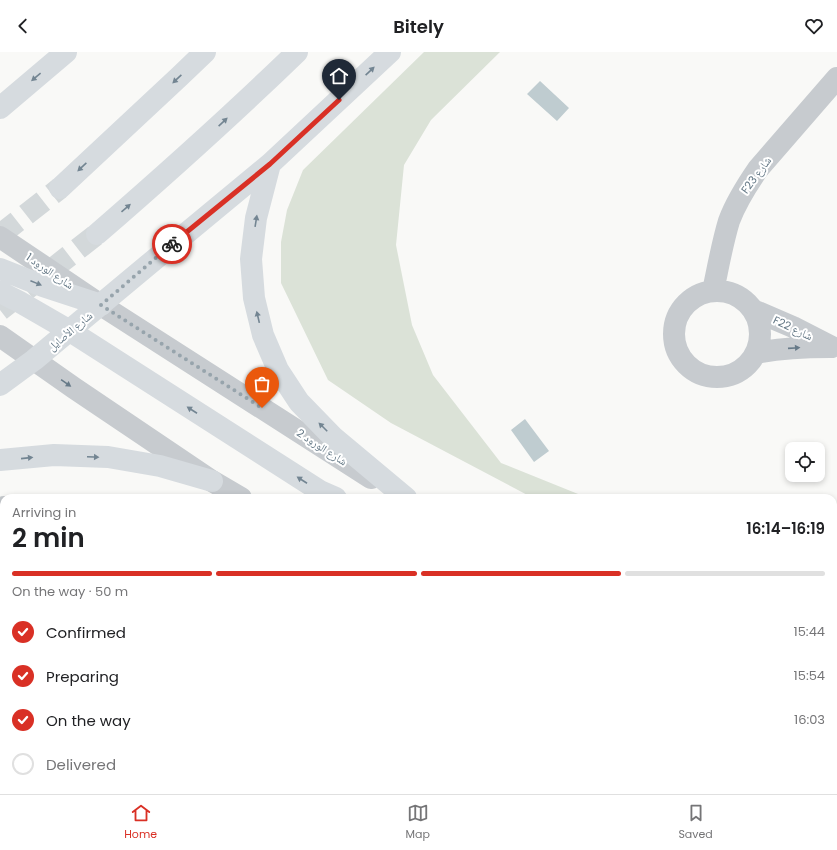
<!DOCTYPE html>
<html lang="en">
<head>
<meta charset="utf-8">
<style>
  body { margin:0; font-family:Poppins,"Noto Naskh Arabic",sans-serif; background:#f2f2f2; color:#202124; height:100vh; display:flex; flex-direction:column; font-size:15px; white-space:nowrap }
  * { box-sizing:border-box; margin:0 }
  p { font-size:13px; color:#757577 }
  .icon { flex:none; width:22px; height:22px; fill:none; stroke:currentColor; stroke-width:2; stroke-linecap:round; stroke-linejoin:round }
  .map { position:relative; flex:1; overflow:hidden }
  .drawer { position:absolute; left:0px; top:442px; width:837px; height:300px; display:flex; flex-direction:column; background:#fff; border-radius:12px 12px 0 0; box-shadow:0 2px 6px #0003 }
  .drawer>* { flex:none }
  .controls { position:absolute; left:785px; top:390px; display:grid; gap:8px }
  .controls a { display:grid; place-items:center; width:40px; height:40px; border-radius:8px; background:#fff; box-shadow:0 2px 6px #0003; font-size:20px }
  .pin { position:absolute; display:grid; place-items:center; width:34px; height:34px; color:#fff; margin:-41px -17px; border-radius:50% 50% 50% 0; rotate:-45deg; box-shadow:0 0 4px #0007 }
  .pin .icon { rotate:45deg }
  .courier { position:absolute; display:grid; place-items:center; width:40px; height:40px; margin:-20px; border:3px solid #d93025; border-radius:50%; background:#fff; color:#222; box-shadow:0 1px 5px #0007 }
  .headline em { font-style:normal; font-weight:600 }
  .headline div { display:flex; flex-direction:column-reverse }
  .headline { display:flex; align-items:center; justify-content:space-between; height:68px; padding:0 12px }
  h1 { font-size:26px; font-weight:600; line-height:30px }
  .bar { display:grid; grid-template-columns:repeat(4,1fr); gap:6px 4px; align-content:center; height:48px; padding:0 12px }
  .bar i { height:5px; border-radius:3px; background:#e0e0e0 }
  .bar .active { background:#d93025 }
  .bar p { grid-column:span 4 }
  ol { padding:0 12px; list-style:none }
  li { display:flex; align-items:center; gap:12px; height:44px }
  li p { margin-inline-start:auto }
  li .icon { padding:4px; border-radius:50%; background:#d93025; color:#fff; stroke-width:4 }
  li:last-child { color:#757577 }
  li i { width:22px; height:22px; border:2px solid #e0e0e0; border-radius:50% }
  header { display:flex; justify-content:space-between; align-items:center; height:52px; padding:0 12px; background:#fff; font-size:18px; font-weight:600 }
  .dock { display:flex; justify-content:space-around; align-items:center; height:56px; border-top:1px solid #e0e0e0; background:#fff; font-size:11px; color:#757577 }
  .dock a { display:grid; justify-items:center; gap:2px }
  .dock .active { color:#d93025 }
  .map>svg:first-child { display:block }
  .green { fill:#dbe2d7 }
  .water { fill:#bfccd0 }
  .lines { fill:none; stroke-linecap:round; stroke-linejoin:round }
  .secondary-tunnel { stroke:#d3d8da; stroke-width:22; stroke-dasharray:22 11; stroke-linecap:butt }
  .minor { stroke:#c7cbcf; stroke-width:22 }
  .tertiary { stroke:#c7cbcf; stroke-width:22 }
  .secondary { stroke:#d6dbdf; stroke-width:22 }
  .oneway { fill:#738592 }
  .oneway2 { fill:#677a88 }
  .done { stroke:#97a4ac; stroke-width:4; stroke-dasharray:0 7.2 }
  .route { stroke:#d93025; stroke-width:5 }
  .labels { text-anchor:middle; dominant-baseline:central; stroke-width:4; stroke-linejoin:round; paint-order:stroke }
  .street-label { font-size:11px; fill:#627684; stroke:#fff }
</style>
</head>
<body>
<header><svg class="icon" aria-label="back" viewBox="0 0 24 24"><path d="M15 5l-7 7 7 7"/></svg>Bitely<svg class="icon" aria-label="heart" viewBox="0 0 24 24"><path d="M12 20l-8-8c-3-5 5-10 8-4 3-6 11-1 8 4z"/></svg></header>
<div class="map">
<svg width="837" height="742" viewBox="0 0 837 742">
  <rect width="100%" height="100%" fill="#f9f9f7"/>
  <path class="green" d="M424,0H500L431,68L404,113L396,193L412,273L433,323L501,411L588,446H533L391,371L328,328L281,231V190L287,158L303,118Z
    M833,522L837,523V553L833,552Z
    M4,715V738H57L53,742H0V724Z"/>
  <path class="water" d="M540,29L569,56L557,69L527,42Z
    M525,367L549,399L534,410L511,378Z"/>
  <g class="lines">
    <path class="secondary-tunnel" d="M0,183L60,136
      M0,258L97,182"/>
    <path class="minor" d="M674 282a43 43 0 1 1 86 0a43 43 0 1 1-86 0Z
      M713,239C718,216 722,192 729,169C736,150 747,133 758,117L837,26
      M753,258L793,275L832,295
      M756,301C781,296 805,295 830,295
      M833,729L837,730
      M76,742L81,738"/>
    <path class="tertiary" d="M0,185L101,253L371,426
      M0,284L74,336L212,429L241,446
      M0,456L4,455
      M833,599L837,600
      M833,673L837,674
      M0,675L4,666"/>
    <path class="secondary" d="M0,56L66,0
      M270,112L256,166L251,207L254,246L263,283L278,318L299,350L333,385L406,446
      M60,136L180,24L205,0
      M97,182C165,123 232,63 297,0
      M0,217L43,234L101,253
      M0,240L18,249L70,279L320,439L336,446
      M0,333L34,308L148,213L270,112L390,0
      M0,408L54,403L108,405L160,414L212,429"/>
  </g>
  <defs><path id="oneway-solid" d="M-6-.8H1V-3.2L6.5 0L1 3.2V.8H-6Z"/></defs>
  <g class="oneway">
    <use href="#oneway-solid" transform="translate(370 19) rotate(-43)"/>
    <use href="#oneway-solid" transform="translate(36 25) rotate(140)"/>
    <use href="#oneway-solid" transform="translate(177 27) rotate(137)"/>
    <use href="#oneway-solid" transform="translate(223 70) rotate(-43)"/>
    <use href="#oneway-solid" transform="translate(82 115) rotate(137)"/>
    <use href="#oneway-solid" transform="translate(126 156) rotate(-41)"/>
    <use href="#oneway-solid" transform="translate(256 169) rotate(-81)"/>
    <use href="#oneway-solid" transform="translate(36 231) rotate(22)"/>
    <use href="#oneway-solid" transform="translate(258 265) rotate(-103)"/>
    <use href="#oneway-solid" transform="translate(192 358) rotate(-147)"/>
    <use href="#oneway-solid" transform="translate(323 375) rotate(-135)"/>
    <use href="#oneway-solid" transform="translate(93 405) rotate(2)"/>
    <use href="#oneway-solid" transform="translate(27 406) rotate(-6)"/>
    <use href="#oneway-solid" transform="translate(302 428) rotate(-147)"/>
  </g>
  <g class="oneway2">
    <use href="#oneway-solid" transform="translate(794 296) rotate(-4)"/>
    <use href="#oneway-solid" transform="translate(66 331) rotate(35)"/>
  </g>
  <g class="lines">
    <path class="done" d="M172,192L101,253L262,356"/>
    <path class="route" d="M172,192L270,112L339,48"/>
  </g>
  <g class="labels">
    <g class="street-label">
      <text transform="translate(756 123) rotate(-54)">F23 شارع</text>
      <text transform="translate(50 219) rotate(34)">شارع الورود 1</text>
      <text transform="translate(793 276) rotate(25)">F22 شارع</text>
      <text transform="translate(70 279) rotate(-40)">شارع الأصايل</text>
      <text transform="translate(322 395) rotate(33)">شارع الورود 2</text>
    </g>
  </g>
</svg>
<div class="controls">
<a><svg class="icon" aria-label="locate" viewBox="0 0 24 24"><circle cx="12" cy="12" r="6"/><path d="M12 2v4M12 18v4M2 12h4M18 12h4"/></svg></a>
</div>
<div class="pin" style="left:262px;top:356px;background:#ea580c"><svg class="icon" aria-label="bag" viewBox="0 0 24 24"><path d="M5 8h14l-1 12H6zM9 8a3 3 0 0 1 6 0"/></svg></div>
<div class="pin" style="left:339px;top:48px;background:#1f2937"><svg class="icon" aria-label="home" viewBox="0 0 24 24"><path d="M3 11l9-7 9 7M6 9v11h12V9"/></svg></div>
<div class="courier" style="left:172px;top:192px"><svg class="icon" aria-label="bike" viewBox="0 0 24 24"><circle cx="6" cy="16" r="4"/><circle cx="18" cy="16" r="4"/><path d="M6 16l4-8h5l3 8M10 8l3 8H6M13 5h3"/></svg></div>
<section class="drawer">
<div class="headline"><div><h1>2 min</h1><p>Arriving in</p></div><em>16:14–16:19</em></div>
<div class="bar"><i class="active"></i><i class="active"></i><i class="active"></i><i></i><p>On the way · 50 m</p></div>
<ol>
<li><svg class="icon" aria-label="check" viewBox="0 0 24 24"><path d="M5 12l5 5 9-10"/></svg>Confirmed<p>15:44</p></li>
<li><svg class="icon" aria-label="check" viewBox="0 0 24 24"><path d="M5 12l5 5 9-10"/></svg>Preparing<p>15:54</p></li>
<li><svg class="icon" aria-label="check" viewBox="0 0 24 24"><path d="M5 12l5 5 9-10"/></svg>On the way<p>16:03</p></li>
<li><i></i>Delivered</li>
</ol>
</section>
</div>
<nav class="dock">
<a class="active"><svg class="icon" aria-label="home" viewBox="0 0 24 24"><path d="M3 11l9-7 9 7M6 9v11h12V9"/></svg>Home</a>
<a><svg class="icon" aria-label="map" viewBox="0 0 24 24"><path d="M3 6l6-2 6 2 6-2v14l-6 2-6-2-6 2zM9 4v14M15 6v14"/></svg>Map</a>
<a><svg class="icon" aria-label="saved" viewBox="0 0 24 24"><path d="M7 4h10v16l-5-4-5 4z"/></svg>Saved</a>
</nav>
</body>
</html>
